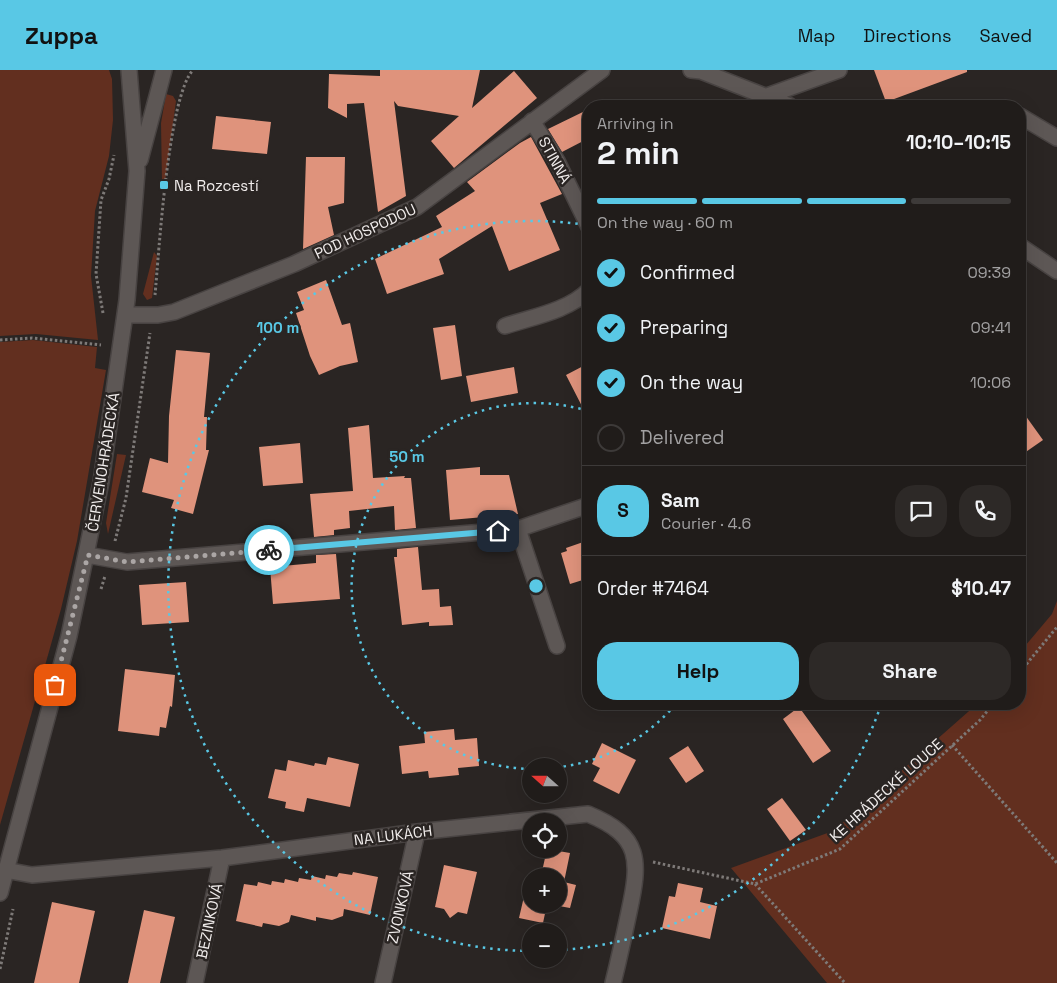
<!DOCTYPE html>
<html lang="en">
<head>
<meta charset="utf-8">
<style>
  body { margin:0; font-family:"Space Grotesk",sans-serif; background:#2d2927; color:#f1f3f6; height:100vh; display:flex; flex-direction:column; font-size:19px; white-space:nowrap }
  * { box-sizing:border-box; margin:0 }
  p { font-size:16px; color:#a2a1a2 }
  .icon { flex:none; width:28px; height:28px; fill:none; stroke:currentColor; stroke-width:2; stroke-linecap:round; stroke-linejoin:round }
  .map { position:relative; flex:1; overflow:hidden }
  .details { position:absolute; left:582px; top:30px; width:444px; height:610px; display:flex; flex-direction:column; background:#201c1a; border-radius:20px; box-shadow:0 5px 20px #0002,0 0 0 1px #3d3a39 }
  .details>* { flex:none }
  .needle { width:32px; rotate:291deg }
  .buttons { position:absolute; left:522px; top:688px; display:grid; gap:10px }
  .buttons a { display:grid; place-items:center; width:45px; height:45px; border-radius:50%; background:#201c1a; box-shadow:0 5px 20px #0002,0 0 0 1px #3d3a39; font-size:25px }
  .pin { position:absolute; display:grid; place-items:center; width:42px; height:42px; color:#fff; margin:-21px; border-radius:10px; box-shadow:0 2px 8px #0006 }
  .courier { position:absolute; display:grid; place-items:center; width:50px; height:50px; margin:-25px; border:4px solid #59c8e5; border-radius:50%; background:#fff; color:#222; box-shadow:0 1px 6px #0007 }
  .summary em { font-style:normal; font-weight:800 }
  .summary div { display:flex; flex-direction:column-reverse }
  .summary { display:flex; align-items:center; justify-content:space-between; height:85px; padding:0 15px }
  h1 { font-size:32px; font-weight:800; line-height:38px }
  .bar { display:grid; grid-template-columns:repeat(4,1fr); gap:8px 5px; align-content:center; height:60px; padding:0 15px }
  .bar i { height:6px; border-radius:4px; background:#3d3a39 }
  .bar .active { background:#59c8e5 }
  .bar p { grid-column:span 4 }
  .line { display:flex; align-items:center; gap:12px; padding:0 15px; border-top:1px solid #3d3a39 }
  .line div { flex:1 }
  .round { display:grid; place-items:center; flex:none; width:52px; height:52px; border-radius:20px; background:#2d2927 }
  ol { padding:0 15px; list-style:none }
  li { display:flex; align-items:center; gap:15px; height:55px }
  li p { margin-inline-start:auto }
  li .icon { padding:5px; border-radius:50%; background:#59c8e5; color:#111; stroke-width:4 }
  li:last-child { color:#a2a1a2 }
  li i { width:28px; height:28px; border:2px solid #3d3a39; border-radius:50% }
  .cta { display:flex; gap:10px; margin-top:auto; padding:10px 15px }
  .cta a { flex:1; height:58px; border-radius:20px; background:#59c8e5; color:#111; font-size:20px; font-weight:800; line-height:58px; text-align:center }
  .cta a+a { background:#2d2927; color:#f1f3f6 }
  header { display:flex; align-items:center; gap:30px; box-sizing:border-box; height:70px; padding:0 25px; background:#59c8e5; color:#111 }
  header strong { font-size:24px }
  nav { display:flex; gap:28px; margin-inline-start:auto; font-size:18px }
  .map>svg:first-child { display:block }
  .green { fill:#622f1f }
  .building { fill:#df937c }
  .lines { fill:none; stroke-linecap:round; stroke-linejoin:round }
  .minor-casing { stroke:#484342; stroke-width:18 }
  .path { stroke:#7e7a78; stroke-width:3; stroke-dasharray:2.5 2.5; stroke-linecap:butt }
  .minor { stroke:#5d5755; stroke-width:15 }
  .done { stroke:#aba6a5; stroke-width:5; stroke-dasharray:0 9 }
  .route { stroke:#59c8e5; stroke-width:6 }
  .ring { fill:none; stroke:#59c8e5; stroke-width:2.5; stroke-dasharray:2.5 5 }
  .poi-dot { fill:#59c8e5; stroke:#2a2523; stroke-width:2 }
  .labels { text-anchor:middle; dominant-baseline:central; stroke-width:5; stroke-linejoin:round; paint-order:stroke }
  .street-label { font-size:15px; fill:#f0eceb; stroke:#2a2523 }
  .poi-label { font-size:15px; fill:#f0eceb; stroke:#2a2523; text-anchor:start }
  .centre { fill:#59c8e5; stroke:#2a2523; stroke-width:2.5 }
  .ring-label { font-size:15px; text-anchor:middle; font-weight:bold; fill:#59c8e5; stroke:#2a2523; stroke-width:5; stroke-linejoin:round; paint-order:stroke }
</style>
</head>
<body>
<header>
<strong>Zuppa</strong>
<nav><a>Map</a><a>Directions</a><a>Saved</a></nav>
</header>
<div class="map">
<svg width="1057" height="913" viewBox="0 0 1057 913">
  <rect width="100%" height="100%" fill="#2a2523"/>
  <path class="green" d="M0,0H109L112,9L113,50L109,86L95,141L91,206L98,270L36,264L0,266Z
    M166,24L173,26L176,31L165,112H162L161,53Z
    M154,182L157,186L152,228L147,230L143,224Z
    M33,270L97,277L95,298L106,300L77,471L61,539L0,755V272Z
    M117,384L126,385L108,464L106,453Z
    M1057,531V913H827L731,798L833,761L977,634H1020V582L1052,544Z"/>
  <path class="building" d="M380,0H480L472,38L514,1L537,28L454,98L431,71L459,46L398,36L394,31L406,126L378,142L364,33L347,34V48L328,38L329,4L380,6Z
    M874,0H967V2L886,32Z
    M589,39V68L562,82L548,59Z
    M216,46L271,52L267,84L212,79Z
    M531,67L562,124L540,133L560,180L509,201L492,156L439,189L444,204L387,224L375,189L442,157L436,146L475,121L467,112L520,73Z
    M306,87H345L344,133L328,137L334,165L303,179Z
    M326,210L342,255L350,253L358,292L340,296L319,305L310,286L296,243L304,240L297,222Z
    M455,255L462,306L441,310L433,258Z
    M176,280L210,283L204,347H207L206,380H209L193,444L171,438L174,430L142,422L150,388L168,393L169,346Z
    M589,293V350L566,305Z
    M514,297L518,323L471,332L466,306Z
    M1020,338L1043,370L1020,386Z
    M369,355L373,408L405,406L404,408H411L416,458L395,460L394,436L349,441L350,458L334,460V465L314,467L310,424L353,421L348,358Z
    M300,373L303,413L263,416L259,377Z
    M480,397V405H509L518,444L450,450L446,400Z
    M589,470V508L570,514L561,483L567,481L566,478Z
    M418,477L422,520L439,519L440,537L451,536L453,555L429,556V552L402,555L394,487H397V479Z
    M336,484L340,529L273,534L270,497L316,493V485Z
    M186,512L189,552L142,555L139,515Z
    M125,599L175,605L172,637L170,636L166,658L160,657L159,666L118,661Z
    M799,637L831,681L813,693L783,649Z
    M454,659L455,670L477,668L479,696L458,698L459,705L429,708L428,701L402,704L399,676L425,673L424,662Z
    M602,673L636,690L619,724L593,711L600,698L592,694Z
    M688,676L704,701L686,713L669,688Z
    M328,687L359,694L350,737L307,728L304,742L285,738L286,732L268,728L275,699L286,701L288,690L314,696L315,693L326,695Z
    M782,728L806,760L790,771L767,739Z
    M547,779L570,783L564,812L576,815L570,838L548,834H559V806H541Z
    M444,795L477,802L467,844L458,842L450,848L444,839L435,837Z
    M353,802L378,807L370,845L344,839L343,846L332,850L316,847V851L291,845L289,852L279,856L263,853L262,857L236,851L244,814L257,816L258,812L271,815L272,811L284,813L285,809L298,812L299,808L311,810L312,806L325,809L326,805L337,807L339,803L352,805Z
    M529,805L536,806H531V834H547L543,853L519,848Z
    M678,813L703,818L700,832L717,836L710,869L662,858L669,826L675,827Z
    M52,832L95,841L79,913H34Z
    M144,840L175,847L160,913H128Z"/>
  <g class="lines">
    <g class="minor-casing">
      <path id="minor" d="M691,0L701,1L790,36
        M767,26L839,0
        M1020,46L1057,68
        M532,51L557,91L589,157
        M140,90L164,0
        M1020,176L1057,201
        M125,245H158L174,242L294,194L417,137L602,0
        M505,256C532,247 568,241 589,220
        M518,459L557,576
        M87,485L127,492L518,459L589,435
        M5,800L32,805L222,788L417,762L588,744C642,766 640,791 629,842C624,866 619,889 613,913
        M0,823L69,566L101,412L127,230L137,101L129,0
        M195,913L222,788
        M383,913L417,762"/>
    </g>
    <path class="path" d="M155,225C159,182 168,27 193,0
      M103,243L96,204L101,130L109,109L114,85
      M0,270L32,268L101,275
      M115,471L126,428L150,263
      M101,519L105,506
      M1020,602L1057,557
      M952,675L1057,793
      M653,792L755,814L840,779L980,650L993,634
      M755,814L845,913
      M0,899L13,839"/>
    <use href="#minor" class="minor"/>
  </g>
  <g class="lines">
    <path class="done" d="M55,615L88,485L127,492L269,480"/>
    <path class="route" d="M269,480L498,461"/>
  </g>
  <g class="ring">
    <path d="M675 635A183 183 0 0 1 560 697M531 699A183 183 0 1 1 588 341"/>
    <path d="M881 635A365 365 0 0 1 561 880M530 881A365 365 0 1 1 587 155"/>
  </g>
  <rect class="poi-dot" x="159" y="110" width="10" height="10" rx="2.5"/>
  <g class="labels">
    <g class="street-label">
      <text transform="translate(555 90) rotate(61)">STINNÁ</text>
      <text transform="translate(365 161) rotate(-25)">POD HOSPODOU</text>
      <text transform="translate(103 392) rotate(-81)">ČERVENOHRÁDECKÁ</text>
      <text transform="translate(886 720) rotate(-42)">KE HRÁDECKÉ LOUCE</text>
      <text transform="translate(393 765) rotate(-7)">NA LUKÁCH</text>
      <text transform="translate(400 837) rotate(-77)">ZVONKOVÁ</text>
      <text transform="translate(209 851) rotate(-78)">BEZINKOVÁ</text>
    </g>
    <g class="poi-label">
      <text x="174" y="115">Na Rozcestí</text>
    </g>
  </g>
  <circle cx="536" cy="516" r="8" class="centre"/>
  <g class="ring-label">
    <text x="278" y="263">100 m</text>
    <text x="407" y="392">50 m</text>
  </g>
</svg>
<div class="buttons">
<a><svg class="needle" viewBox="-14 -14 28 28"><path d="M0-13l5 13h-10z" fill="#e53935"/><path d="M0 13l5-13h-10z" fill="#a2a1a2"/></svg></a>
<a><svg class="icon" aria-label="locate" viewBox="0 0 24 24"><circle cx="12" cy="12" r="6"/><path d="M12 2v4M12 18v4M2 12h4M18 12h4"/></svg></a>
<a>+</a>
<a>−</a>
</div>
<div class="pin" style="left:55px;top:615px;background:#ea580c"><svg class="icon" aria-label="bag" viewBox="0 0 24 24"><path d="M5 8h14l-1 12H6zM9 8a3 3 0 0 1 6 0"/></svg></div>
<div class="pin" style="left:498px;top:461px;background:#1f2937"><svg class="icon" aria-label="home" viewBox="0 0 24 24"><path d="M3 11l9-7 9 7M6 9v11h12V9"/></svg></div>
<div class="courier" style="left:269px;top:480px"><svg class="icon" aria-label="bike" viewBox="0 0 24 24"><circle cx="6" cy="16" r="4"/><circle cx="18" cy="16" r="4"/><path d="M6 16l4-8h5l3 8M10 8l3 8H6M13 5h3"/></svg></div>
<section class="details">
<div class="summary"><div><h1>2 min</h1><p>Arriving in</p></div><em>10:10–10:15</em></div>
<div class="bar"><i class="active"></i><i class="active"></i><i class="active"></i><i></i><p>On the way · 60 m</p></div>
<ol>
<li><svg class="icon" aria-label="check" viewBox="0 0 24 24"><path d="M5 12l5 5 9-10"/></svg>Confirmed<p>09:39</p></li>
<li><svg class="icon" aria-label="check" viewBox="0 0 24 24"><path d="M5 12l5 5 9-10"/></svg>Preparing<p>09:41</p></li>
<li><svg class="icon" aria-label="check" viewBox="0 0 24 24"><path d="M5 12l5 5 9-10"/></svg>On the way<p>10:06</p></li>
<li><i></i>Delivered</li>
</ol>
<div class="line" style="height:90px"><b class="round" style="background:#59c8e5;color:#111">S</b><div><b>Sam</b><p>Courier · 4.6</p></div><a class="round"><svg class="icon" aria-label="chat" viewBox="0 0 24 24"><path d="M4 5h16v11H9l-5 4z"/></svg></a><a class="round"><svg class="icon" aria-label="phone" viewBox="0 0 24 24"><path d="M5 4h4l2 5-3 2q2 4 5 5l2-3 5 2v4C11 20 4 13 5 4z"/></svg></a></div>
<div class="line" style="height:65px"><div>Order #7464</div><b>$10.47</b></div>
<div class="cta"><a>Help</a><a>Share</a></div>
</section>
</div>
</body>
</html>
